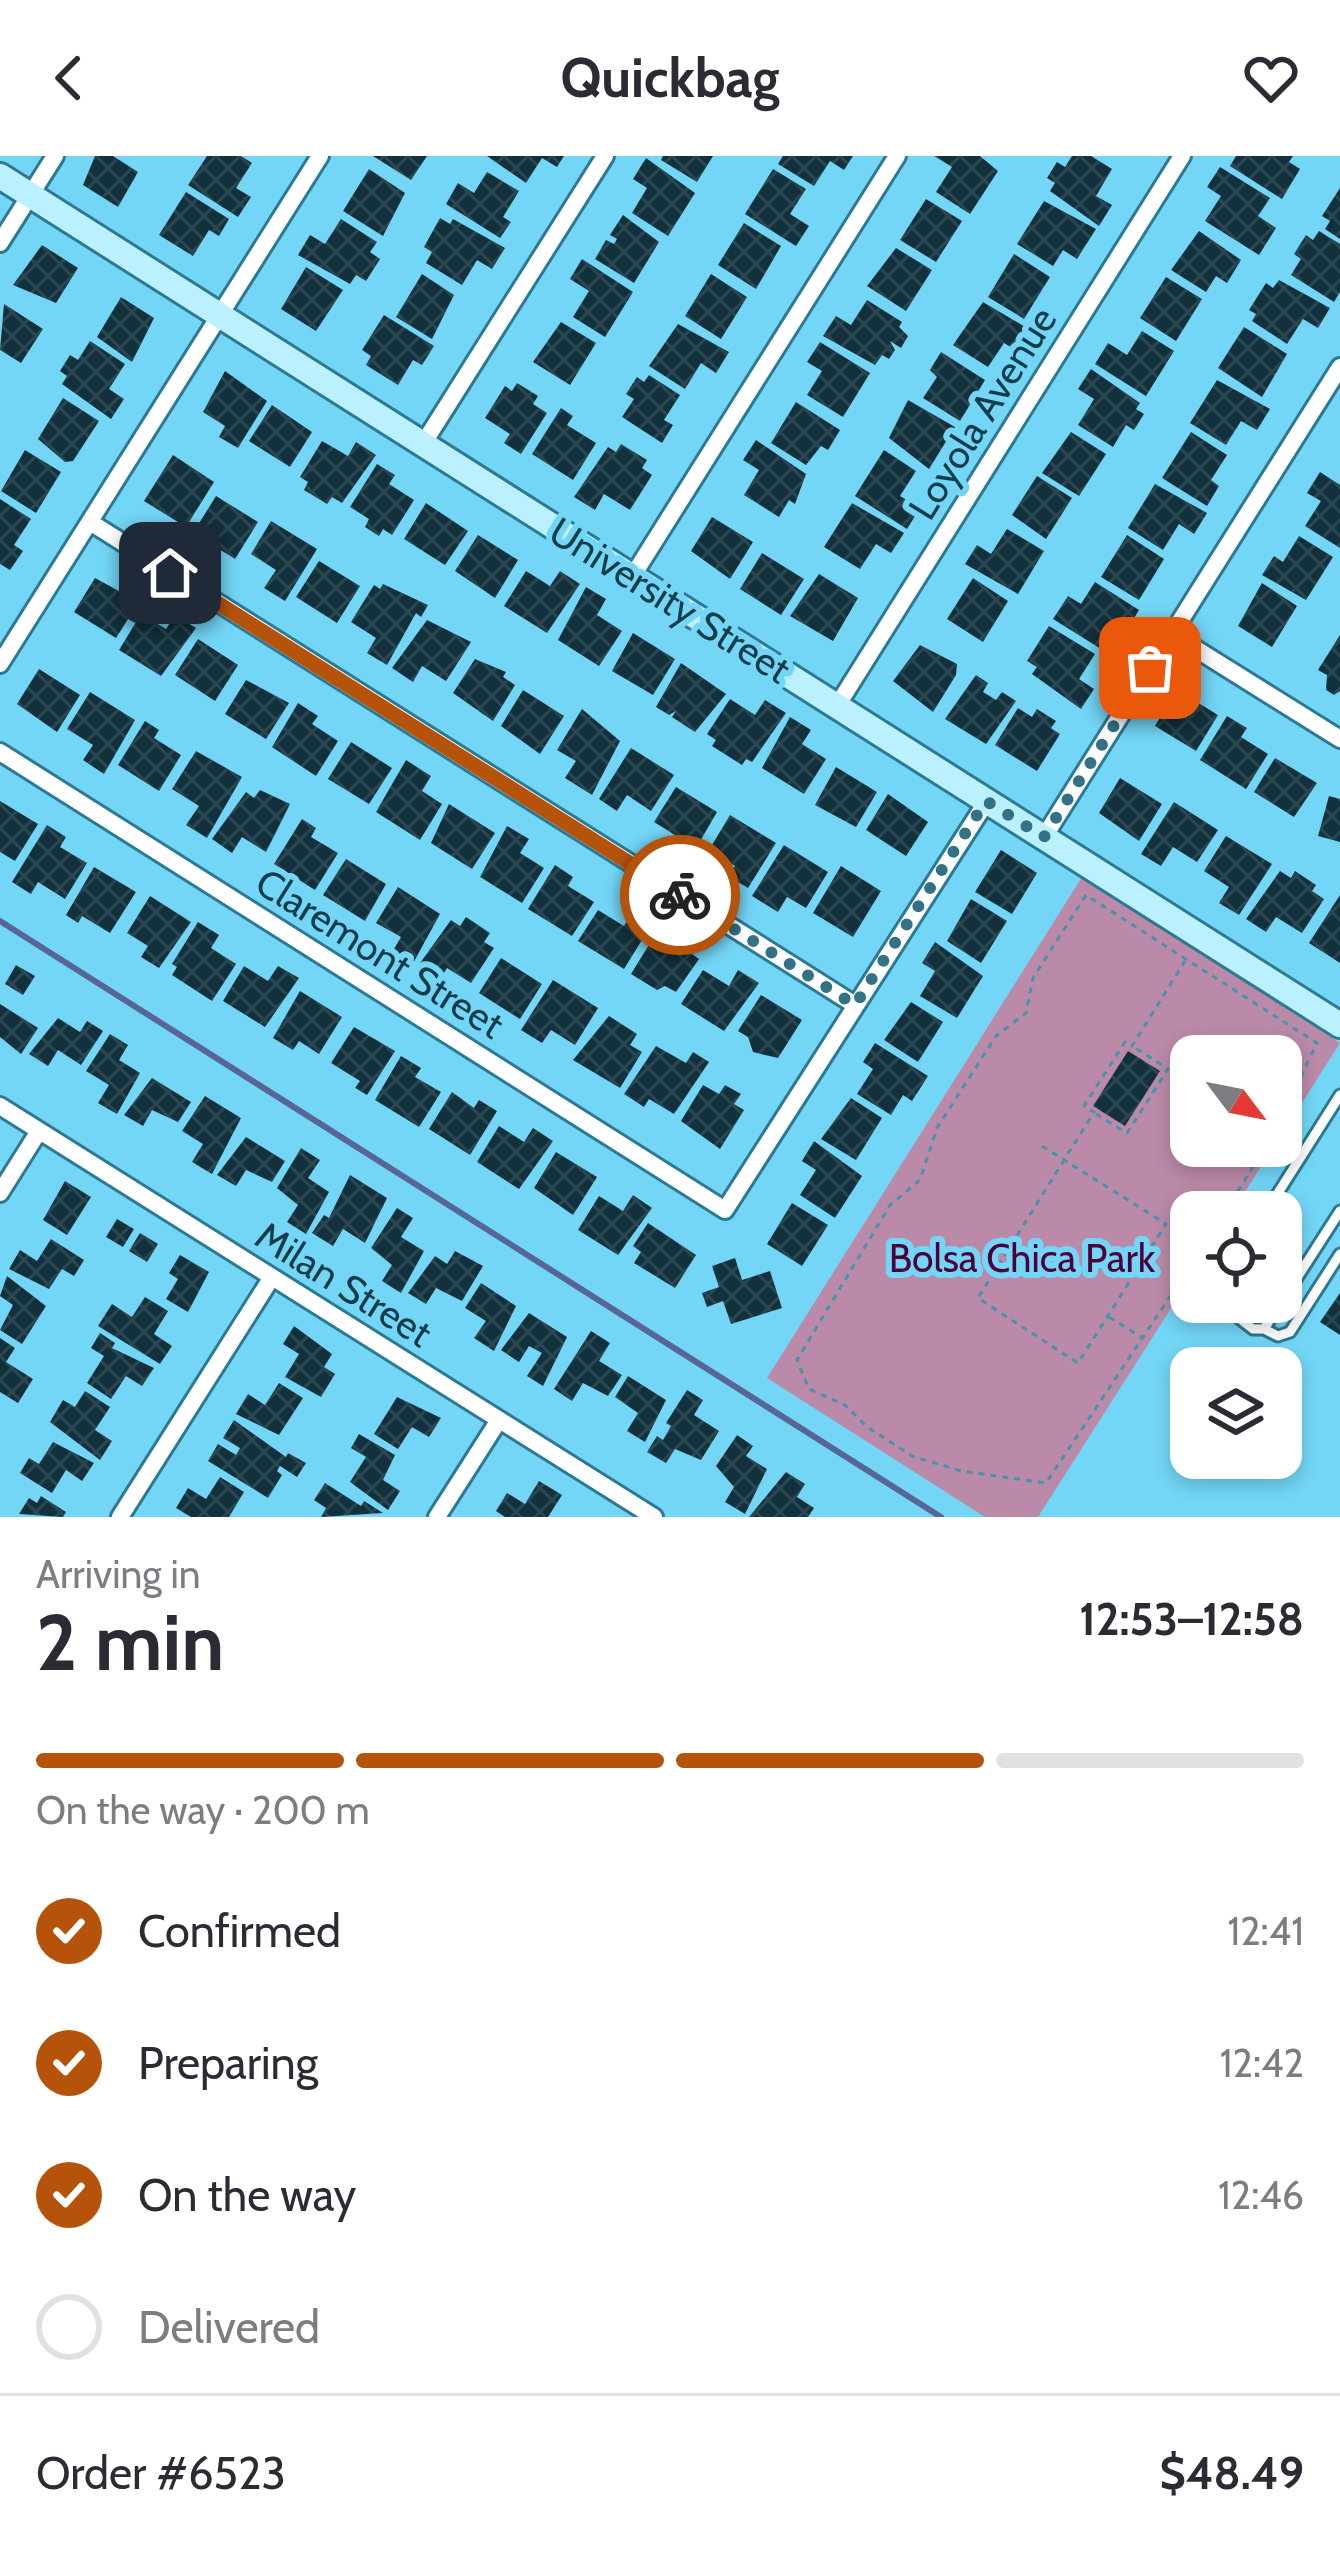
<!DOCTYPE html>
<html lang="en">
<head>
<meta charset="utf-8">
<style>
  body { margin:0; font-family:Cabin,sans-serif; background:#f7f7f7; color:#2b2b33; height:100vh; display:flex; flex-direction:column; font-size:45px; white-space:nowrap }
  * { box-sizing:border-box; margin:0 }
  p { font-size:39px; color:#7c7c81 }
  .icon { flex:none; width:66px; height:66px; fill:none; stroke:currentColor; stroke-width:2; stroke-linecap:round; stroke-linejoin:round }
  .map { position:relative; height:1361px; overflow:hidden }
  .sheet { display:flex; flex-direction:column; background:#fff; flex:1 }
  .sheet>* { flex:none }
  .needle { width:78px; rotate:122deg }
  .buttons { position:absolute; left:1170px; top:879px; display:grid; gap:24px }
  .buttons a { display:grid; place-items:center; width:132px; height:132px; border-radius:24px; background:#fff; box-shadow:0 6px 18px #0003; font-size:60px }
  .pin { position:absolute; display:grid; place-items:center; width:102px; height:102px; color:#fff; margin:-51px; border-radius:24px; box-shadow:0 6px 18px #0006 }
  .courier { position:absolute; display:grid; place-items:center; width:120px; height:120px; margin:-60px; border:9px solid #b45309; border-radius:50%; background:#fff; color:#222; box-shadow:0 3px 15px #0007 }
  .summary em { font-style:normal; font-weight:700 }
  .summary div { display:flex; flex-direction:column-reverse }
  .summary { display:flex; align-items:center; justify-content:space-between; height:204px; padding:0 36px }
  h1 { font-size:78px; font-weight:700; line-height:90px }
  .bar { display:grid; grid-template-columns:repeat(4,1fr); gap:18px 12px; align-content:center; height:144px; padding:0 36px }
  .bar i { height:15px; border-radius:9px; background:#e1e1e2 }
  .bar .active { background:#b45309 }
  .bar p { grid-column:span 4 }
  .line { display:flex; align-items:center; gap:30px; padding:0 36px; border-top:3px solid #e1e1e2 }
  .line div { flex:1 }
  ol { padding:0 36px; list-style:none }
  li { display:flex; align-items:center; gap:36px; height:132px }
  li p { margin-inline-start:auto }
  li .icon { padding:12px; border-radius:50%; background:#b45309; color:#fff; stroke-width:4 }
  li:last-child { color:#7c7c81 }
  li i { width:66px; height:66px; border:6px solid #e1e1e2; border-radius:50% }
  header { display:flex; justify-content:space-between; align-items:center; height:156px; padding:0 36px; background:#fff; font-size:54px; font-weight:700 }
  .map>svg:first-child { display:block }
  .green { fill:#bb8aa8 }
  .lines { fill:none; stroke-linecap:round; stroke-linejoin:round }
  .stream { stroke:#586695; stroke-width:6 }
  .building { fill:url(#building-cross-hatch) }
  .lane-casing { stroke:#2c7991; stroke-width:15 }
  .street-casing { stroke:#2c7991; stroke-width:22 }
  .secondary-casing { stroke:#2c7991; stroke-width:30 }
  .path { stroke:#4893ab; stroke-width:3; stroke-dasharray:6 6; stroke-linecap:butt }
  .lane { stroke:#fff; stroke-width:9 }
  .street { stroke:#fff; stroke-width:16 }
  .secondary { stroke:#bbf1fe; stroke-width:24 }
  .done { stroke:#337286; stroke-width:12; stroke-dasharray:0 21.6 }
  .route { stroke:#b45309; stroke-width:15 }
  .labels { text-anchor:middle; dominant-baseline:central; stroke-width:12; stroke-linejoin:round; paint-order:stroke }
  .street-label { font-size:39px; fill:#113c49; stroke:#73d6f6 }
  .park-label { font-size:39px; fill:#4e003b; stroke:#73d6f6 }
</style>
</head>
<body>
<header><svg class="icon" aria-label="back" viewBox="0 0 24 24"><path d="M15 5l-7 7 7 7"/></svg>Quickbag<svg class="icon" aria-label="heart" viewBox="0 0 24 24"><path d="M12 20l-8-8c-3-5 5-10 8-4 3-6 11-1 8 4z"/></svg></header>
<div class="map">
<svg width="1340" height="1361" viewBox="0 0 1340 1361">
  <defs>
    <pattern id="building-cross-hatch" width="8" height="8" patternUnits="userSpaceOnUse" patternTransform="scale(3)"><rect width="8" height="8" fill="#12313c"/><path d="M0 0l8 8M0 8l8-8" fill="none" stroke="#2b4751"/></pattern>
  </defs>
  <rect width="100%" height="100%" fill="#73d6f6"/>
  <path class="green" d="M1082,721L1340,887L1281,980V900H1191V990H1274L1232,1056H1191V1121L1038,1361H985L767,1222Z"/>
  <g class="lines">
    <path class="stream" d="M0,765L941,1361"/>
  </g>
  <path class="building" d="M95,0H113L138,16L118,51L83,29Z
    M207,0H241L252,7L236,32L251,41L238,61L188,29Z
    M373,0H427L411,24Z
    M487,0H564L557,11L542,2L526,27Z
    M663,0H713L697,26L661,4Z
    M783,0H853L844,14L830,5L814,30L778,8Z
    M934,0H980L998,15L970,58L936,36L952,11Z
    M1072,0H1091L1112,13L1096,40L1112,49L1099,70L1050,35L1055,27L1047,22L1057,6L1065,11Z
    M1236,0H1293L1289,6L1300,13L1282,43L1230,10Z
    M646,2L695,37L668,80L632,57L647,32L633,23Z
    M1220,11L1270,42L1258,60L1276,72L1259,99L1205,65L1221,40L1207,31Z
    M369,13L405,37L383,80L343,55Z
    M773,13L806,33L790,58L809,70L796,90L745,58Z
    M487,16L519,35L503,61L511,66L500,82L446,48L458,27L474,37Z
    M1340,32V83L1325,73L1330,65L1322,60Z
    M186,36L229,63L219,80L209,74L193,100L159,79Z
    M926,43L962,65L936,106L900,84Z
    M1044,45L1096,73L1077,103L1063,94L1053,110L1017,88Z
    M623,59L659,86L634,127L595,103L606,84L614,88L617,83L610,79Z
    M440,62L450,68L453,63L505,92L492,113L477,104L462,129L426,107L432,96L424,91Z
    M341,63L377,86L370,96L380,103L366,125L356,119L350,128L298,99L310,79L325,88Z
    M744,67L781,90L756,133L718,109Z
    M1199,75L1241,104L1227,127L1216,120L1206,136L1171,114Z
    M1319,75L1340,88V136L1334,146L1291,119L1301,103L1294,98L1306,79L1313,84Z
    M42,89L78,112L56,147L13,129Z
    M896,92L932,114L906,155L867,130Z
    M1014,98L1050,121L1024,163L988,141Z
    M582,103L633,136L605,181L573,161L589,135L570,123Z
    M306,111L343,134L316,175L281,153Z
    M422,118L454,139L432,183L396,161Z
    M711,118L747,141L721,183L685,160Z
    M1166,121L1202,143L1176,185L1140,162Z
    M1279,124L1330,152L1318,172L1303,163L1287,188L1252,165L1256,158L1249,154L1266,127L1273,132Z
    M121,141L154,162L132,206L97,181Z
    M867,144L902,166L899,171L908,180L901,192L890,185L895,194L889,203L882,199L875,209L823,180L836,160L851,169Z
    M983,146L1032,175L1019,196L1004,187L988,211L953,189Z
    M4,148L43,173L21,207L0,194Z
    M384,159L434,190L422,209L413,204L398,229L366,209L371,200L362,194Z
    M561,166L596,187L570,229L533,206Z
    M678,168L729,196L716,217L701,207L685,233L649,210Z
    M1244,171L1287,198L1262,241L1218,212Z
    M1142,175L1174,195L1146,240L1095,208L1108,187L1127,199Z
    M90,185L125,208L109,233L124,243L111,263L62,228L67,220L60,215L70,199L78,204Z
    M820,186L870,217L843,261L807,239L822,215L807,206Z
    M941,196L985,224L960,265L923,242L937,221L930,214Z
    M1091,213L1140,247L1136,253L1144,258L1134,274L1126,269L1113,291L1078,269L1094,243L1078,233Z
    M225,215L267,245L238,292L219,281L225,270L203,256Z
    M649,219L680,239L664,264L673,269L662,287L622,261L634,243L626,238L637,221L644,226Z
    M1217,224L1270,253L1257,274L1241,265L1226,289L1190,267Z
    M517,227L538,240L533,248L547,257L521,298L504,287L510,278L485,262L505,230L512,235Z
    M63,242L99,265L73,305L65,306L38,283Z
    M908,244L955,271L929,313L889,282Z
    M796,246L840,274L828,294L821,290L806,309L771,287Z
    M272,249L312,276L290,311L249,285Z
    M561,252L573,260L567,269L596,287L573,324L532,298Z
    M1071,276L1106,298L1079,340L1042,317Z
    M1191,276L1227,299L1211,324L1219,330L1207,350L1162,322Z
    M756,284L806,318L795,348L789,344L779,361L744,339L759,314L743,304Z
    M322,285L348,300L356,286L376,299L342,347L332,341L327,348L304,334L308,326L300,321Z
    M621,288L647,304L642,312L652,319L630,354L604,338L595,354L574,341L608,291L616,296Z
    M25,294L61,316L36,357L1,335Z
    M884,294L916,315L900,340L920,352L907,373L855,340Z
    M173,299L214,326L186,371L144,345Z
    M377,308L395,319L389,328L414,344L392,379L383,373L379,380L365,371L369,363L350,351Z
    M1320,316L1340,329V392L1305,370L1321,345L1307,337Z
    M1037,320L1072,342L1046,383L1012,359Z
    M1155,328L1207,357L1194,378L1179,368L1163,394L1128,372Z
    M216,340L258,366L235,403L193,377Z
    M0,343L31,363L14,389L23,395L10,414L0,408Z
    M426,347L468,375L445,409L404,383Z
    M852,347L904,377L891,397L876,388L860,413L824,391Z
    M712,361L753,386L730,423L691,395Z
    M271,365L317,393L285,445L264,432L276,414L251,398Z
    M1007,373L1044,395L1018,438L965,408L977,389L991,398Z
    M478,379L518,404L495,442L455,415Z
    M1127,379L1164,403L1139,444L1101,421Z
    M1299,380L1333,401L1306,444L1262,419L1274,400L1283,406Z
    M762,397L804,423L781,459L740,433Z
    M319,405L360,430L337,467L296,441Z
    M526,415L550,430L560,415L580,428L547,477L504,450Z
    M819,418L858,442L833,485L790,460Z
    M95,422L139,446L116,482L74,456Z
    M973,422L1008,445L983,486L947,463Z
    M1095,426L1139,454L1127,474L1117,467L1101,493L1053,463L1068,440L1081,448Z
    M1262,427L1297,450L1272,491L1238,470Z
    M383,428L428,449L421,461L416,457L387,509L367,497L376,482L351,466L374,429L380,433Z
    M586,431L606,443L597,459L622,475L599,510L558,484Z
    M141,458L166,473L175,459L196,472L161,520L119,494Z
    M427,464L471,486L446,525L422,510L413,526L392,512Z
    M1049,470L1095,498L1079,523L1094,533L1081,553L1032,518L1037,511L1027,505Z
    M633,477L675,503L653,539L612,515Z
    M1340,479V535L1334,539L1326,534L1327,519L1318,514Z
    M198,483L238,509L215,545L175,519Z
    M920,489L957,508L956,519L933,556L893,525Z
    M475,503L506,516L503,521L515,529L493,565L453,537Z
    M681,507L726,538L695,576L672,561L676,555L669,559L656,551Z
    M39,513L80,539L57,576L17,548Z
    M976,519L988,527L983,536L996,544L1002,536L1016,545L986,588L945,563Z
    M246,524L289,547L266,583L225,558Z
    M523,534L564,560L540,598L501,570Z
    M1177,534L1218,559L1196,595L1155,570Z
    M90,536L135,564L104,618L83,604L93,589L67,573Z
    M730,543L755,559L765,544L786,557L752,606L746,603L742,609L712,590L716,584L707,578Z
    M298,547L318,560L312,568L338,585L316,620L272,591Z
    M1018,552L1032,561L1037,553L1056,565L1051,572L1060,578L1037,615L995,589Z
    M582,553L620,585L592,639L565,622L576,605L557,594Z
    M1227,560L1247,572L1241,581L1268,598L1246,633L1200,604Z
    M790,561L811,574L802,588L826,603L804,638L762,612Z
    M145,565L159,574L154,582L181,599L159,635L118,609Z
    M351,586L392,612L369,648L328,623Z
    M631,592L674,619L651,655L627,639L617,655L599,643Z
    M196,595L242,621L207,682L186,669L199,650L172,633Z
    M1275,602L1317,627L1294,661L1254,636Z
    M406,604L431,620L422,635L442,648L420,684L376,656Z
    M836,611L877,636L856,671L815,649Z
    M1120,622L1162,648L1139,685L1099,657Z
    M676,631L717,656L696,692L654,666Z
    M260,634L290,648L266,696L242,681L232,697L212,683L246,636L254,642Z
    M888,638L928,666L906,700L866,674Z
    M1329,640L1340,643V686L1318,680Z
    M0,645L38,668L15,705L0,696Z
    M1174,646L1218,674L1197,706L1173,691L1161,710L1141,698Z
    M449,648L495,677L472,713L431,687Z
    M730,659L776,687L748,732L728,720L735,710L709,694Z
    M302,663L316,672L311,681L338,697L315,734L274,708Z
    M47,669L66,681L60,691L87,707L65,743L38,726L31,738L12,726Z
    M507,670L529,683L520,697L544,712L522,747L480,721Z
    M1226,680L1272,708L1239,759L1219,747L1229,731L1204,715Z
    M784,689L828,716L806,752L787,741L778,756L752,740Z
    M1001,694L1037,717L1012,758L975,736Z
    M346,703L386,728L365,765L323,739Z
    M555,709L573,721L568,730L594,746L572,780L528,753Z
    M841,710L881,735L853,781L813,757Z
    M94,711L136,736L110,777L82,760L78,767L66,759Z
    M1280,715L1291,722L1295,715L1316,729L1312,735L1324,743L1302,777L1276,761L1266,776L1246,763Z
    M398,731L440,758L411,811L391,798L401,781L376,767Z
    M1340,739V807L1309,787Z
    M150,740L191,766L159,812L141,801L148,790L127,777Z
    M971,743L1007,765L981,807L947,785Z
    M636,751L655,763L624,813L578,785L598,754L624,770Z
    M466,761L490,777L484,786L494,792L471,827L447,812L437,828L415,814L451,764L460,770Z
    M198,766L219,779L211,792L236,808L212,845L172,819L177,811L172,808Z
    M658,774L699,803L676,836L665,830L657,834L631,818Z
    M935,786L983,820L957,862L920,840L935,815L922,807Z
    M501,802L542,828L520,863L479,837Z
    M16,809L35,820L23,839L5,828Z
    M244,810L268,825L278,810L299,822L265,871L223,845Z
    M703,814L729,830L738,814L759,827L724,875L681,848Z
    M553,824L598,852L575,889L551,874L542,887L521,874Z
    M300,835L342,861L319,898L299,885L293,894L273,882Z
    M761,839L802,864L778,902L753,896L748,881L738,875Z
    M911,846L943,866L918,906L884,884Z
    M0,848L38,872L21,898L0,881Z
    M609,860L637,878L630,889L642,896L620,932L573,904Z
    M58,862L80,876L87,865L103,875L81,909L58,894L48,910L29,898Z
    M354,871L395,895L367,939L355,932L360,925L331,907Z
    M110,878L128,889L119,904L140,917L117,958L98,947L109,929L86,915Z
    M875,887L928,920L912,945L903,939L891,959L857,938L873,913L863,906Z
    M656,890L686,907L693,896L709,906L674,958L649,943L644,951L624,938Z
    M1128,895L1160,915L1125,970L1093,950Z
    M401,900L421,912L415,921L441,936L419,971L375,944Z
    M152,922L191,946L178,966L152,954L143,970L124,959Z
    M703,929L719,938L725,929L741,938L734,948L744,954L720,993L681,965Z
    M452,936L474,952L479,944L497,955L470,999L429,973Z
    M205,940L241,962L212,1018L192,1006L203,988L182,975Z
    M851,942L882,962L856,1004L821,983Z
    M499,970L524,986L533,972L553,985L519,1033L477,1006Z
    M246,981L285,1005L272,1026L246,1014L236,1030L217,1019Z
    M814,985L862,1020L835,1062L800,1039L816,1014L802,1005Z
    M301,992L320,1004L308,1022L329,1036L306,1078L287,1066L298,1049L277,1032Z
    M556,996L597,1021L573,1059L534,1032Z
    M350,1019L387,1042L365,1087L343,1073L333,1090L312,1077L324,1059L329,1062Z
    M65,1025L91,1041L67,1079L43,1064Z
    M633,1039L652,1052L618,1099L578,1074L599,1040L623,1055Z
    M792,1047L828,1069L802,1110L767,1088Z
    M397,1052L413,1062L401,1081L424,1095L401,1137L382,1125L392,1109L371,1092Z
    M117,1063L134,1073L123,1091L106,1081Z
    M648,1067L696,1099L675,1132L634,1107L641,1096L633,1090Z
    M140,1077L158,1088L147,1106L129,1095Z
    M51,1083L84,1104L74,1120L62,1113L49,1133L9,1113L20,1094L37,1105Z
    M455,1095L483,1110L462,1145L436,1132L426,1148L408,1137L435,1100L447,1108Z
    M180,1099L209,1116L188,1156L166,1143L178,1123L169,1117Z
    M735,1102L742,1124L770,1115L782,1152L731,1168L723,1145L707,1151L702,1137L719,1131L712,1110Z
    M7,1120L46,1150L22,1188L0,1174L13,1149L0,1140Z
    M481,1127L516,1150L494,1195L474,1182L486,1165L465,1152Z
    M1340,1137V1179L1320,1166Z
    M145,1141L168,1155L154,1178L172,1190L160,1208L98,1170L112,1148L132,1161Z
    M529,1157L567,1181L543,1230L527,1220L542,1197L529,1190L519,1206L501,1194Z
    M294,1170L332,1198L324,1211L335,1218L321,1241L285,1221L299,1198L283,1188Z
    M591,1175L610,1187L599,1205L622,1219L608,1240L583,1227L572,1245L554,1233Z
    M100,1177L115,1187L112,1192L154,1212L142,1230L126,1220L111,1243L87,1227L104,1200L91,1192Z
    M0,1182L15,1192L6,1206L33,1223L18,1247L0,1236Z
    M628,1220L666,1244L645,1286L627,1275L638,1257L615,1241Z
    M279,1227L303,1242L279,1279L236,1258L248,1238L265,1249Z
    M687,1234L703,1244L694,1259L719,1275L701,1304L675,1293L666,1307L647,1296L657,1280L663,1284L671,1270L666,1267Z
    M85,1235L110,1251L95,1274L112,1285L100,1304L50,1266L63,1244L75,1251Z
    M397,1241L441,1262L429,1281L412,1271L398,1293L374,1278Z
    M234,1264L286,1301L288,1297L306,1307L297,1321L280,1310L277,1315L282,1319L268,1342L208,1305L218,1288L236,1299L240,1292L223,1282Z
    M359,1278L395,1299L383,1324L400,1335L388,1354L350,1326L366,1301L351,1292Z
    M737,1279L753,1290L746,1300L767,1313L745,1358L725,1346L734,1331L716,1310Z
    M53,1286L94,1307L82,1325L66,1314L52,1337L20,1317L29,1302L39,1308Z
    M786,1316L805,1328L797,1341L814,1352L808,1361H749Z
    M220,1321L244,1336L229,1361H191L176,1352L188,1332L206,1343Z
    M539,1325L562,1339L548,1361H505L496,1355L507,1337L525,1348Z
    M325,1327L361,1350L364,1345L383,1357L321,1361L326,1352L314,1344Z
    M41,1340L66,1356L63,1361L19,1358L29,1342L37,1347Z"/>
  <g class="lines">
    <g class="lane-casing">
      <path id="lane" d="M1266,1056L1340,939
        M1218,1146L1253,1173H1264L1340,1055
        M1264,1173L1278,1180L1290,1176L1340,1098"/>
    </g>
    <g class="street-casing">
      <path id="street" d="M0,87L55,0
        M423,288L605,0
        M90,366L855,849
        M632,421L897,0
        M1172,478L1340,583
        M0,508L320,0
        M837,550L1182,0
        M0,596L725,1054L987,645
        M1044,681L1340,211
        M0,950L654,1361
        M0,1037L39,975
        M120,1361L272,1121
        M437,1361L499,1264"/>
    </g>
    <g class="secondary-casing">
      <path id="secondary" d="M0,20L1340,869"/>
    </g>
    <path class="path" d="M1096,958L1127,977L1168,913L1134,891
      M1042,990L1166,1068L1078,1207L978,1142L1094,956L1084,950L1125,886L1132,890L1185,805
      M1225,1056L1266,990
      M1191,1109L1046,1327L961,1315L912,1300L867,1271L845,1249L809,1233L797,1204L890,1049L920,1024L937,972L996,880L1026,857L1033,822L1086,739L1317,887L1281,961
      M1109,1161L1141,1181"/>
    <use href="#lane" class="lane"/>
    <use href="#street" class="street"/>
    <use href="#secondary" class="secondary"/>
  </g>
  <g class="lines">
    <path class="done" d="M680,739L855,849L986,645L1044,681L1150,512"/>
    <path class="route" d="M170,417L680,739"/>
  </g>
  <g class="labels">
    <g class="street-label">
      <text transform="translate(982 257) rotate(-58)">Loyola Avenue</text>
      <text transform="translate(670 444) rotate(32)">University Street</text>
      <text transform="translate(380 797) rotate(32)">Claremont Street</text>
      <text transform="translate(344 1128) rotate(32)">Milan Street</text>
    </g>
    <g class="park-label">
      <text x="1022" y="1102">Bolsa Chica Park</text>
    </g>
  </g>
</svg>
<div class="buttons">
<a><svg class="needle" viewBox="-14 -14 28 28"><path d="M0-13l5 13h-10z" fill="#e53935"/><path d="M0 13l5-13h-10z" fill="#7c7c81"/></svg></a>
<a><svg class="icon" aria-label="locate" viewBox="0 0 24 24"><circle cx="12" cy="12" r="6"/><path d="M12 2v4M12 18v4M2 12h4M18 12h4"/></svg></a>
<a><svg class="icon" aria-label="layers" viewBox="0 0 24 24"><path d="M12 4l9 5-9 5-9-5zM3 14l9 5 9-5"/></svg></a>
</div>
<div class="pin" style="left:1150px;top:512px;background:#ea580c"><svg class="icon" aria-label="bag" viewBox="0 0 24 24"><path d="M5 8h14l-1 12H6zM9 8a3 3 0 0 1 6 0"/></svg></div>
<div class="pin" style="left:170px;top:417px;background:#1f2937"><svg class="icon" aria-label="home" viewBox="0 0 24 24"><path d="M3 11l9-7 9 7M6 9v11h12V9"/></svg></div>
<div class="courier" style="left:680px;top:739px"><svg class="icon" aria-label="bike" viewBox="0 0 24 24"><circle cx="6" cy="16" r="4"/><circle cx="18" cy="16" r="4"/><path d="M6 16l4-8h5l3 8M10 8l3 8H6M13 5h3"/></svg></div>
</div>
<section class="sheet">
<div class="summary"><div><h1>2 min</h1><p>Arriving in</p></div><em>12:53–12:58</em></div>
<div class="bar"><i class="active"></i><i class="active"></i><i class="active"></i><i></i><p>On the way · 200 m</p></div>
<ol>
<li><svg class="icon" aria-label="check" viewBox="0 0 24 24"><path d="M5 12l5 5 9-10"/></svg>Confirmed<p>12:41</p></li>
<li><svg class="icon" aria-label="check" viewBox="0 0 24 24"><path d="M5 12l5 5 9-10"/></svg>Preparing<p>12:42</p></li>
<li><svg class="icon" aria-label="check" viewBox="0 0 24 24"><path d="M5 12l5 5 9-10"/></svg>On the way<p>12:46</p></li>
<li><i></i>Delivered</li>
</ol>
<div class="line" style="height:156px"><div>Order #6523</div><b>$48.49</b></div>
</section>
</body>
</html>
